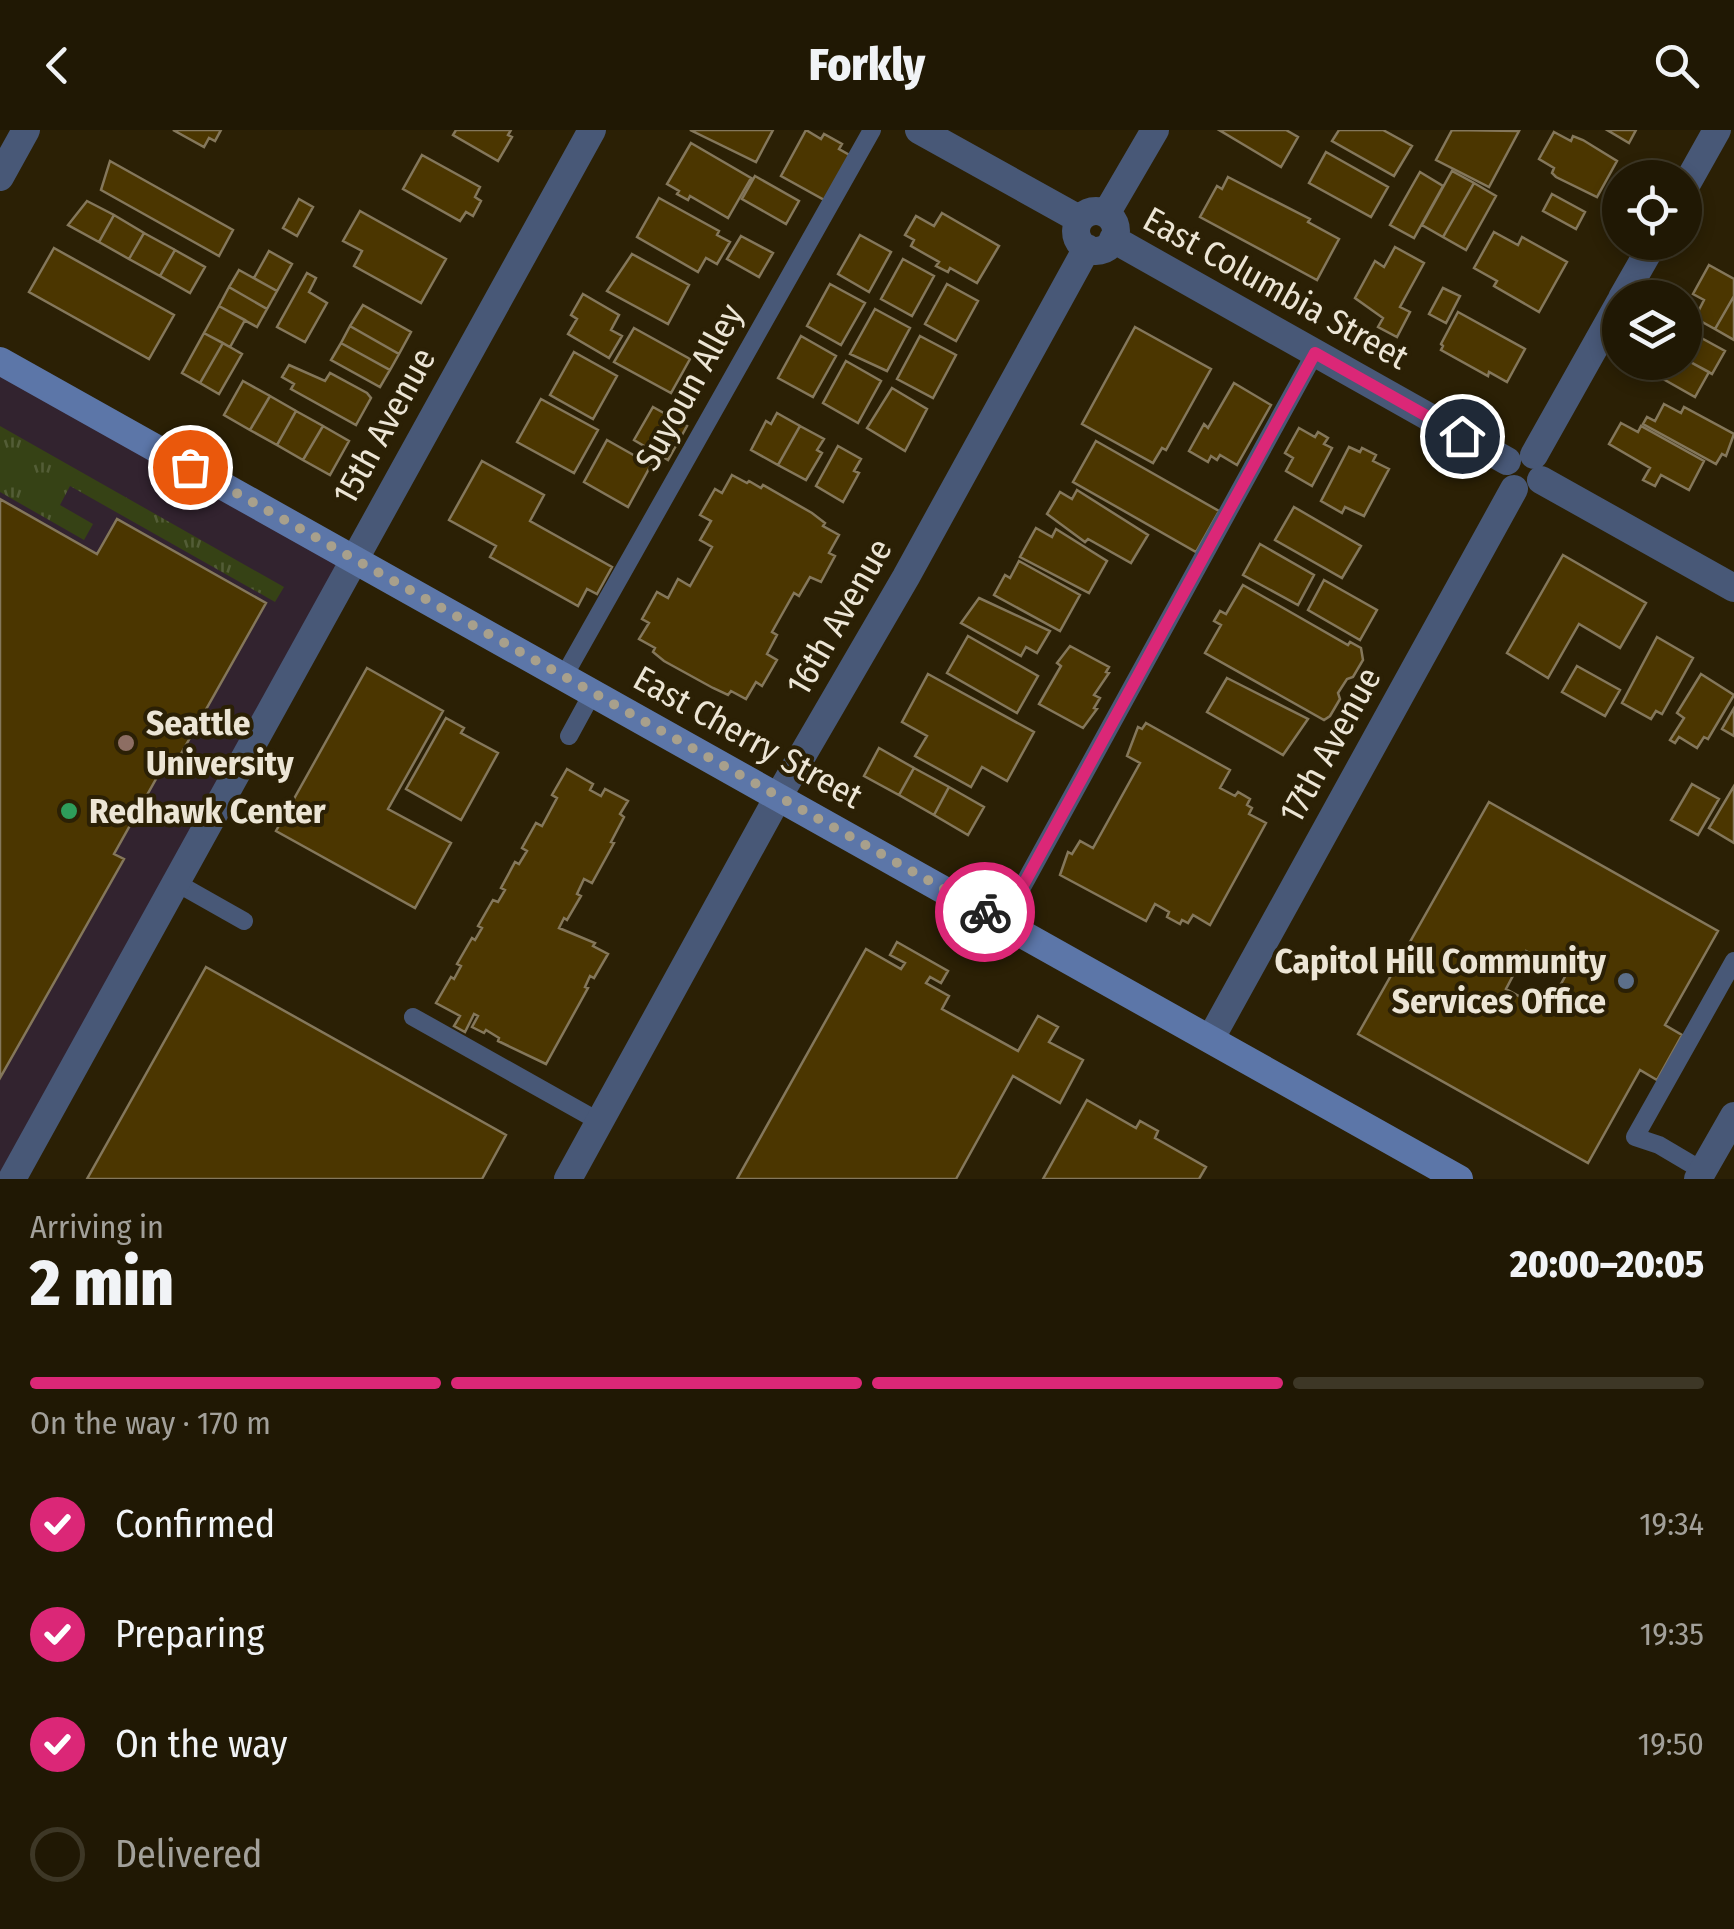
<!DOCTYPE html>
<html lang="en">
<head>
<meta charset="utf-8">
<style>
  body { margin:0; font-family:"Fira Sans Condensed",sans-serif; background:#28210e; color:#f1f3f6; height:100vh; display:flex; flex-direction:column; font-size:38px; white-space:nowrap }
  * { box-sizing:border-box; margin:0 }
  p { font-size:32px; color:#a2a09a }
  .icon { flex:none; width:55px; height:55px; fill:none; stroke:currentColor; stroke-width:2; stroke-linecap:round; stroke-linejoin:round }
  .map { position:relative; height:1049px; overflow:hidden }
  .side { display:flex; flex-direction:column; background:#201804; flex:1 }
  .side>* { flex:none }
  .controls { position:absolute; left:1602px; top:30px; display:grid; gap:20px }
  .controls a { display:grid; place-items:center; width:100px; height:100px; border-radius:50%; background:#201804; box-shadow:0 5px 15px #0003,0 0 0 2px #3d3726; font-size:50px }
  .pin { position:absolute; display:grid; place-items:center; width:85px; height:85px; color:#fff; margin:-42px; border:5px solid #fff; border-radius:50%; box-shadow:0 2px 10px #0007 }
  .courier { position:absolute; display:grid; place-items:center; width:100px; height:100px; margin:-50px; border:8px solid #db2777; border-radius:50%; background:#fff; color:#222; box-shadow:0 2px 12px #0007 }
  .head em { font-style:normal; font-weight:800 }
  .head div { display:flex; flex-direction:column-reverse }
  .head { display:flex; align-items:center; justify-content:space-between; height:170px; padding:0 30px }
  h1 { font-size:65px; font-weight:800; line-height:75px }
  .bar { display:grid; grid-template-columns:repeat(4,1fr); gap:15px 10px; align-content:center; height:120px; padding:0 30px }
  .bar i { height:12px; border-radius:8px; background:#3d3726 }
  .bar .current { background:#db2777 }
  .bar p { grid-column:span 4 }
  ol { padding:0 30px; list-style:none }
  li { display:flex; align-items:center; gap:30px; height:110px }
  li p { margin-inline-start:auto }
  li .icon { padding:10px; border-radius:50%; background:#db2777; color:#fff; stroke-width:4 }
  li:last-child { color:#a2a09a }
  li i { width:55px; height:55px; border:5px solid #3d3726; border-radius:50% }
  header { display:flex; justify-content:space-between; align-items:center; height:130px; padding:0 30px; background:#201804; font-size:45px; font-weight:800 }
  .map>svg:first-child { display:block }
  .education { fill:#32232f }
  .grass { fill:url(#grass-tufts) }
  .building { fill:#4b3600; stroke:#84775b; stroke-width:2.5; fill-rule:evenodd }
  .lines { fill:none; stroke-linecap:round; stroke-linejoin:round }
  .service { stroke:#485877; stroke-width:18 }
  .minor { stroke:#485877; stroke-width:28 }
  .tertiary { stroke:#485877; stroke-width:28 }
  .secondary { stroke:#5c76a8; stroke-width:28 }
  .done { stroke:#a8a08c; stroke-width:10; stroke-dasharray:0 18 }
  .route { stroke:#db2777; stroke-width:12 }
  .education-dot { fill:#8d6e63; stroke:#2b2005; stroke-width:4 }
  .leisure-dot { fill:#2e9e5b; stroke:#2b2005; stroke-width:4 }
  .service-dot { fill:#5c6f8a; stroke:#2b2005; stroke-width:4 }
  .labels { text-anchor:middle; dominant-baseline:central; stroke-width:8; stroke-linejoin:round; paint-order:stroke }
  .street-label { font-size:35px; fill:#ece5d5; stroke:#2b2005 }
  .poi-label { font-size:35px; font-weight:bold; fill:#ece5d5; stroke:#2b2005; text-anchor:start }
</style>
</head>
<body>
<header><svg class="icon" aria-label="back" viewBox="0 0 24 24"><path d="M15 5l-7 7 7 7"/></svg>Forkly<svg class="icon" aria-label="search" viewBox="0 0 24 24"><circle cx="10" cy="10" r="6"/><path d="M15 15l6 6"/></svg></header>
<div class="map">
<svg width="1734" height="1049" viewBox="0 0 1734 1049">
  <defs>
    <pattern id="grass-tufts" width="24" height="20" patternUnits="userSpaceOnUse" patternTransform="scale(2.5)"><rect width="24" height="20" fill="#364215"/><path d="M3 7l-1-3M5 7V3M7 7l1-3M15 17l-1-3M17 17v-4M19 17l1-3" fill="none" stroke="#535d36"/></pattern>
  </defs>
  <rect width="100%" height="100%" fill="#2b2005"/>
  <path class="education" d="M0,231L353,429L0,1049Z"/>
  <path class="grass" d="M0,296L284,457L275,472L70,356L60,375L93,394L84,410L0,362Z"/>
  <path class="building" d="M173,0H221L215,11L209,8L204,17Z
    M456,0H511L508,5L512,7L498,31L453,5Z
    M690,0H773L756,32Z
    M806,0L821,9L824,4L842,14L839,19L853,27L828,72L781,46Z
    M1219,0H1286L1298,7L1281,37Z
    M1339,0H1383L1412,16L1394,46L1332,11Z
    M1452,0L1519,1L1489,57L1436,30Z
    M1607,0H1636L1629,13Z
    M1554,2L1571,11L1573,6L1583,10L1617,31L1597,67L1556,47L1552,43L1554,38L1539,29Z
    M691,13L751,48L728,88L690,66L688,70L677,64L679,61L667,54Z
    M1326,22L1388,57L1371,87L1309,53Z
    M422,25L480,57L475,67L481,71L473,86L466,82L460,91L403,59Z
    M110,31L233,100L219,126L101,60Z
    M1452,41L1474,53L1443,107L1422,95Z
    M1420,42L1443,56L1414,108L1390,95Z
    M755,46L799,71L786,94L742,69Z
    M1228,47L1310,89L1308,92L1339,109L1317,150L1200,87L1217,56L1222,59Z
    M1474,53L1496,66L1466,120L1443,107Z
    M1552,64L1585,82L1576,99L1543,81Z
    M659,68L719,101L717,105L730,112L717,134L706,128L698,142L637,107Z
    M299,69L313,77L297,106L283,98Z
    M87,71L114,85L99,112L68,95Z
    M360,81L446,129L421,173L354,136L362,121L343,111Z
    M942,83L999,116L977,153L950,138L948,142L936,136L939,132L911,116L914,110L905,105L916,86L934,96Z
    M114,85L144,103L129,129L99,112Z
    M1494,102L1518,115L1522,107L1567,132L1539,182L1494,156L1497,151L1474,138Z
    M144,103L175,120L160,146L129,129Z
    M860,105L891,122L869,162L838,144Z
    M741,106L773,123L759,147L727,129Z
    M1395,117L1424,133L1400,177L1410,182L1397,207L1378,197L1383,188L1355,168L1375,131L1384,137Z
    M54,118L174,185L149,229L29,162Z
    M175,120L205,137L190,163L160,146Z
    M269,121L292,134L277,161L254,148Z
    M632,124L689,155L668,194L607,161Z
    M903,129L934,146L912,186L881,169Z
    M1709,135L1734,149V166L1715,199L1695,188L1704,170L1693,164Z
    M239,140L277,161L267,179L229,157Z
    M307,143L316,148L309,162L327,173L305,212L277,197Z
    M830,154L865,173L841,215L807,196Z
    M947,154L978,171L956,211L925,194Z
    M229,157L267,179L257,197L219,176Z
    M1443,158L1460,166L1446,193L1429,184Z
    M583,164L619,185L611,200L622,206L609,228L568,204L577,189L571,185Z
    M1734,166V210L1715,199Z
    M363,175L411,202L399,224L350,196Z
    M219,176L245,190L230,217L204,203Z
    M875,179L910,198L887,241L850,224Z
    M1458,182L1525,219L1507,252L1489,242L1488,246L1441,220L1443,216L1441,214Z
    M350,196L399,224L390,240L341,213Z
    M1135,197L1211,239L1166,320L1162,318L1153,333L1082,294Z
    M634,198L690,229L671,263L614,232Z
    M1685,199L1725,221L1712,244L1685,229Z
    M204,203L223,213L200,253L182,243Z
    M801,206L836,226L813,267L778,248Z
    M920,206L956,225L933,268L897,249Z
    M223,213L242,224L219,264L200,253Z
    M341,213L390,240L380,257L331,230Z
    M574,222L617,246L593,289L550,265Z
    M1685,229L1709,242L1695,267L1649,241L1653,232H1685Z
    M846,231L881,251L858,293L823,273Z
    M289,235L325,251L330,243L367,263L371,268L356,295L291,259L294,254L282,247Z
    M243,251L270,266L250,300L224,285Z
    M1234,253L1271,275L1237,335L1220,325L1217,330L1211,326L1208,332L1189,321L1204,294L1208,298Z
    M892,258L927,279L905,321L867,298Z
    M270,266L296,281L277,315L250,300Z
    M541,269L598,300L574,343L517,312Z
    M1664,274L1681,283L1684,277L1734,304L1726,326L1722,324L1716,334L1643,294L1647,287L1655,291Z
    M653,277L687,296L668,330L634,310Z
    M296,281L323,296L303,330L277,315Z
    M777,283L800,296L778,335L751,320L766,291L771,294Z
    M1621,293L1638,302L1641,296L1704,331L1689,360L1661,345L1655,356L1643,350L1650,338L1609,314Z
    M323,296L349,311L330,345L303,330Z
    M800,296L824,309L817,320L822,323L806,350L778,335Z
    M1299,298L1315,307L1318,302L1328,308L1324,314L1332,318L1312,356L1286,341L1293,328L1285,323Z
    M607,310L651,335L628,377L584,352Z
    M1096,311L1219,381L1196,422L1073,352Z
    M838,316L861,329L854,341L859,343L843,372L816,356Z
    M1349,317L1360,322L1362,318L1376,325L1373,331L1389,339L1364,386L1345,377L1342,383L1321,371Z
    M482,331L544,365L530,391L612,437L597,464L587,459L578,476L490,427L496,416L449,390Z
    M732,345L747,353L749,351L761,358L763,355L812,383L825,393L823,396L839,405L829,423L835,426L821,452L810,447L799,466L794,463L772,502L777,505L767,524L777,530L762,556L756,552L746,569L731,561L728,565L713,558L664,531L653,522L655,518L639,509L649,493L642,489L657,462L668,468L678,449L690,456L712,417L700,410L711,391L700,385L715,359L722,363Z
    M1077,360L1148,405L1131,433L1088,409L1085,412L1047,384L1060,362L1072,369Z
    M0,369L97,424L117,389L266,473L173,638L165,633L114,724L124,729L0,948Z
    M1294,377L1361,416L1342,448L1275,410Z
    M1036,398L1052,407L1056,399L1107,431L1089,463L1020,427Z
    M1260,414L1314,445L1298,475L1243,445Z
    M1563,425L1646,473L1620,518L1579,494L1548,548L1507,523Z
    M1019,431L1080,465L1060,501L994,465L1005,445L1010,448Z
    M1324,450L1377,480L1360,510L1308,480Z
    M1243,455L1348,515L1350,512L1361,518L1363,530L1353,547L1347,549L1338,563L1340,569L1330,586L1324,590L1205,523L1221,495L1214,491L1220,481L1226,484Z
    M979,468L1050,501L1037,523L1026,517L1021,526L961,493Z
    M968,506L1038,546L1017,583L947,543Z
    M1657,507L1693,528L1662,584L1656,581L1651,589L1622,573Z
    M1070,516L1109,537L1106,542L1109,543L1094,565L1100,568L1094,578L1097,579L1083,598L1039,574L1061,536L1057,533Z
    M1577,536L1620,560L1605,586L1562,562Z
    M367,538L443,581L388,679L451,713L415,778L276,701Z
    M928,544L1034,602L1007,651L982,637L971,657L915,626L927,606L902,592Z
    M1701,544L1734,565L1708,609L1704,607L1697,618L1679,607L1675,613L1670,610L1684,588L1677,583Z
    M1227,548L1308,589L1283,625L1207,582Z
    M1734,578V606L1722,599Z
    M446,588L464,598L461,603L498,623L461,690L406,659Z
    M1146,593L1230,640L1220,658L1235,666L1238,662L1250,669L1247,675L1252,678L1249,684L1266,693L1210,795L1193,785L1188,793L1182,790L1180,794L1167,787L1169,782L1155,774L1146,791L1060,745L1068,722L1072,724L1080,711L1093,718L1140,633L1127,626L1138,597L1142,599Z
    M879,618L914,638L899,665L864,646Z
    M914,638L949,657L934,685L899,665Z
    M567,639L593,654L590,660L601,666L605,659L628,671L620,684L624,687L611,712L614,713L592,753L584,749L577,764L581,766L567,790L564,788L559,798L595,813L593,816L608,824L594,848L590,846L585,857L588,858L546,934L498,911L499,908L486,900L484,903L472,897L478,886L474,884L465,902L454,896L460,886L436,873L451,847L454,849L461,836L457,834L472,808L475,810L482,798L478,796L493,770L498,772L505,760L501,758L515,732L519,734L527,721L522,718L536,693L542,696L557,668L552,665Z
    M1692,654L1719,669L1698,705L1671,690Z
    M1734,656V713L1709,698Z
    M949,657L984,677L968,705L934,685Z
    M1489,672L1718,801L1665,895L1682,905L1657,950L1640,940L1588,1033L1358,904ZM1526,821L1567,843L1546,881L1506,859Z
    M897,812L948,841L941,853L930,847L926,853L949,866L942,879L1018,921L1038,886L1058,897L1049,912L1083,930L1060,973L1013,946L956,1049H737L866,819L901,839L905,833L890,825Z
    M206,837L506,1005L482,1049H87Z
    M1087,970L1136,998L1140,991L1158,1001L1155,1008L1206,1037L1199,1049H1043Z"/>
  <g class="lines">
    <path class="service" d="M564,546L872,0
      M569,606L593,562
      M175,752L244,791
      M1003,792L1315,223
      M413,887L600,992
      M1703,1041L1659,1015L1635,1007L1734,831"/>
    <path class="minor" d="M919,0L1079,89
      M1685,57L1717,0
      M1076 101a20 20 0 1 1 40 0a20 20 0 1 1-40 0Z
      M1106,84L1155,0
      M1113,109L1507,331
      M1622,168L1654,112
      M1534,325L1620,172
      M1541,350L1734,458
      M1211,908L1514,359
      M12,1049L592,0
      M568,1049L778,667L906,447L1087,118
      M1698,1049L1734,986"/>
    <path class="tertiary" d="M0,47L26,0"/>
    <path class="secondary" d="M0,231L1459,1049"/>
  </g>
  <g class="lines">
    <path class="done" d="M190,337L985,782"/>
    <path class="route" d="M985,782L1003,792L1315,223L1462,306"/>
  </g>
  <circle class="education-dot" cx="126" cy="613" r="10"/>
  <circle class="leisure-dot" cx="69" cy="681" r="10"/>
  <circle class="service-dot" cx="1626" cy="851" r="10"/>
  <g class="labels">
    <g class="street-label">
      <text transform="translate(1276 158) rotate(29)">East Columbia Street</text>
      <text transform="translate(689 257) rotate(-61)">Suyoun Alley</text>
      <text transform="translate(384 296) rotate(-61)">15th Avenue</text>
      <text transform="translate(839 487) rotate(-60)">16th Avenue</text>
      <text transform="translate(748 607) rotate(29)">East Cherry Street</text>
      <text transform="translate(1330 615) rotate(-61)">17th Avenue</text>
    </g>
    <g class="poi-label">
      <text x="146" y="593">Seattle<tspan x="146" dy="40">University</tspan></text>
      <text x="89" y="681">Redhawk Center</text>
      <text x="1606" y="831" text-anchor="end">Capitol Hill Community<tspan x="1606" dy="40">Services Office</tspan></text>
    </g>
  </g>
</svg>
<div class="controls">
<a><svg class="icon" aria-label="locate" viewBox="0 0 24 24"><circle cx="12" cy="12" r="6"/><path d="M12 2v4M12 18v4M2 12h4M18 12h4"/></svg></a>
<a><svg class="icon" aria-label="layers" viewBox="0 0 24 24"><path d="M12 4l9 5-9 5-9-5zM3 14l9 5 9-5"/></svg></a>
</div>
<div class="pin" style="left:190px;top:337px;background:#ea580c"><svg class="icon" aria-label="bag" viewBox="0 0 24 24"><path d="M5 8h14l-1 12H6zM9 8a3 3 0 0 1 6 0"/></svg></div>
<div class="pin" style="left:1462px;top:306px;background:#1f2937"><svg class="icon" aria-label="home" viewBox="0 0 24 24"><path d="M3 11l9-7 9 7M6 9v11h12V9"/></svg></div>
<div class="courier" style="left:985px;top:782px"><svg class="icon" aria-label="bike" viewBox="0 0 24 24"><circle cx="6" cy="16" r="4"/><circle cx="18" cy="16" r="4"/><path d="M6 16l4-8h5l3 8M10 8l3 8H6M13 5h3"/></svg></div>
</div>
<section class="side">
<div class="head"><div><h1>2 min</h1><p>Arriving in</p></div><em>20:00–20:05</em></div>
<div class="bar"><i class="current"></i><i class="current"></i><i class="current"></i><i></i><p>On the way · 170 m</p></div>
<ol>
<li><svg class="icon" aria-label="check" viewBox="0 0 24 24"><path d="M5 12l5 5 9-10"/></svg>Confirmed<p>19:34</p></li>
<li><svg class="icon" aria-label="check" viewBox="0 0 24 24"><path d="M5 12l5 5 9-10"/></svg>Preparing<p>19:35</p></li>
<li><svg class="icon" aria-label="check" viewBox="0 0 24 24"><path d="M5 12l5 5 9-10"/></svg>On the way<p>19:50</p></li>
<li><i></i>Delivered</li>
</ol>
</section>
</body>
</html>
